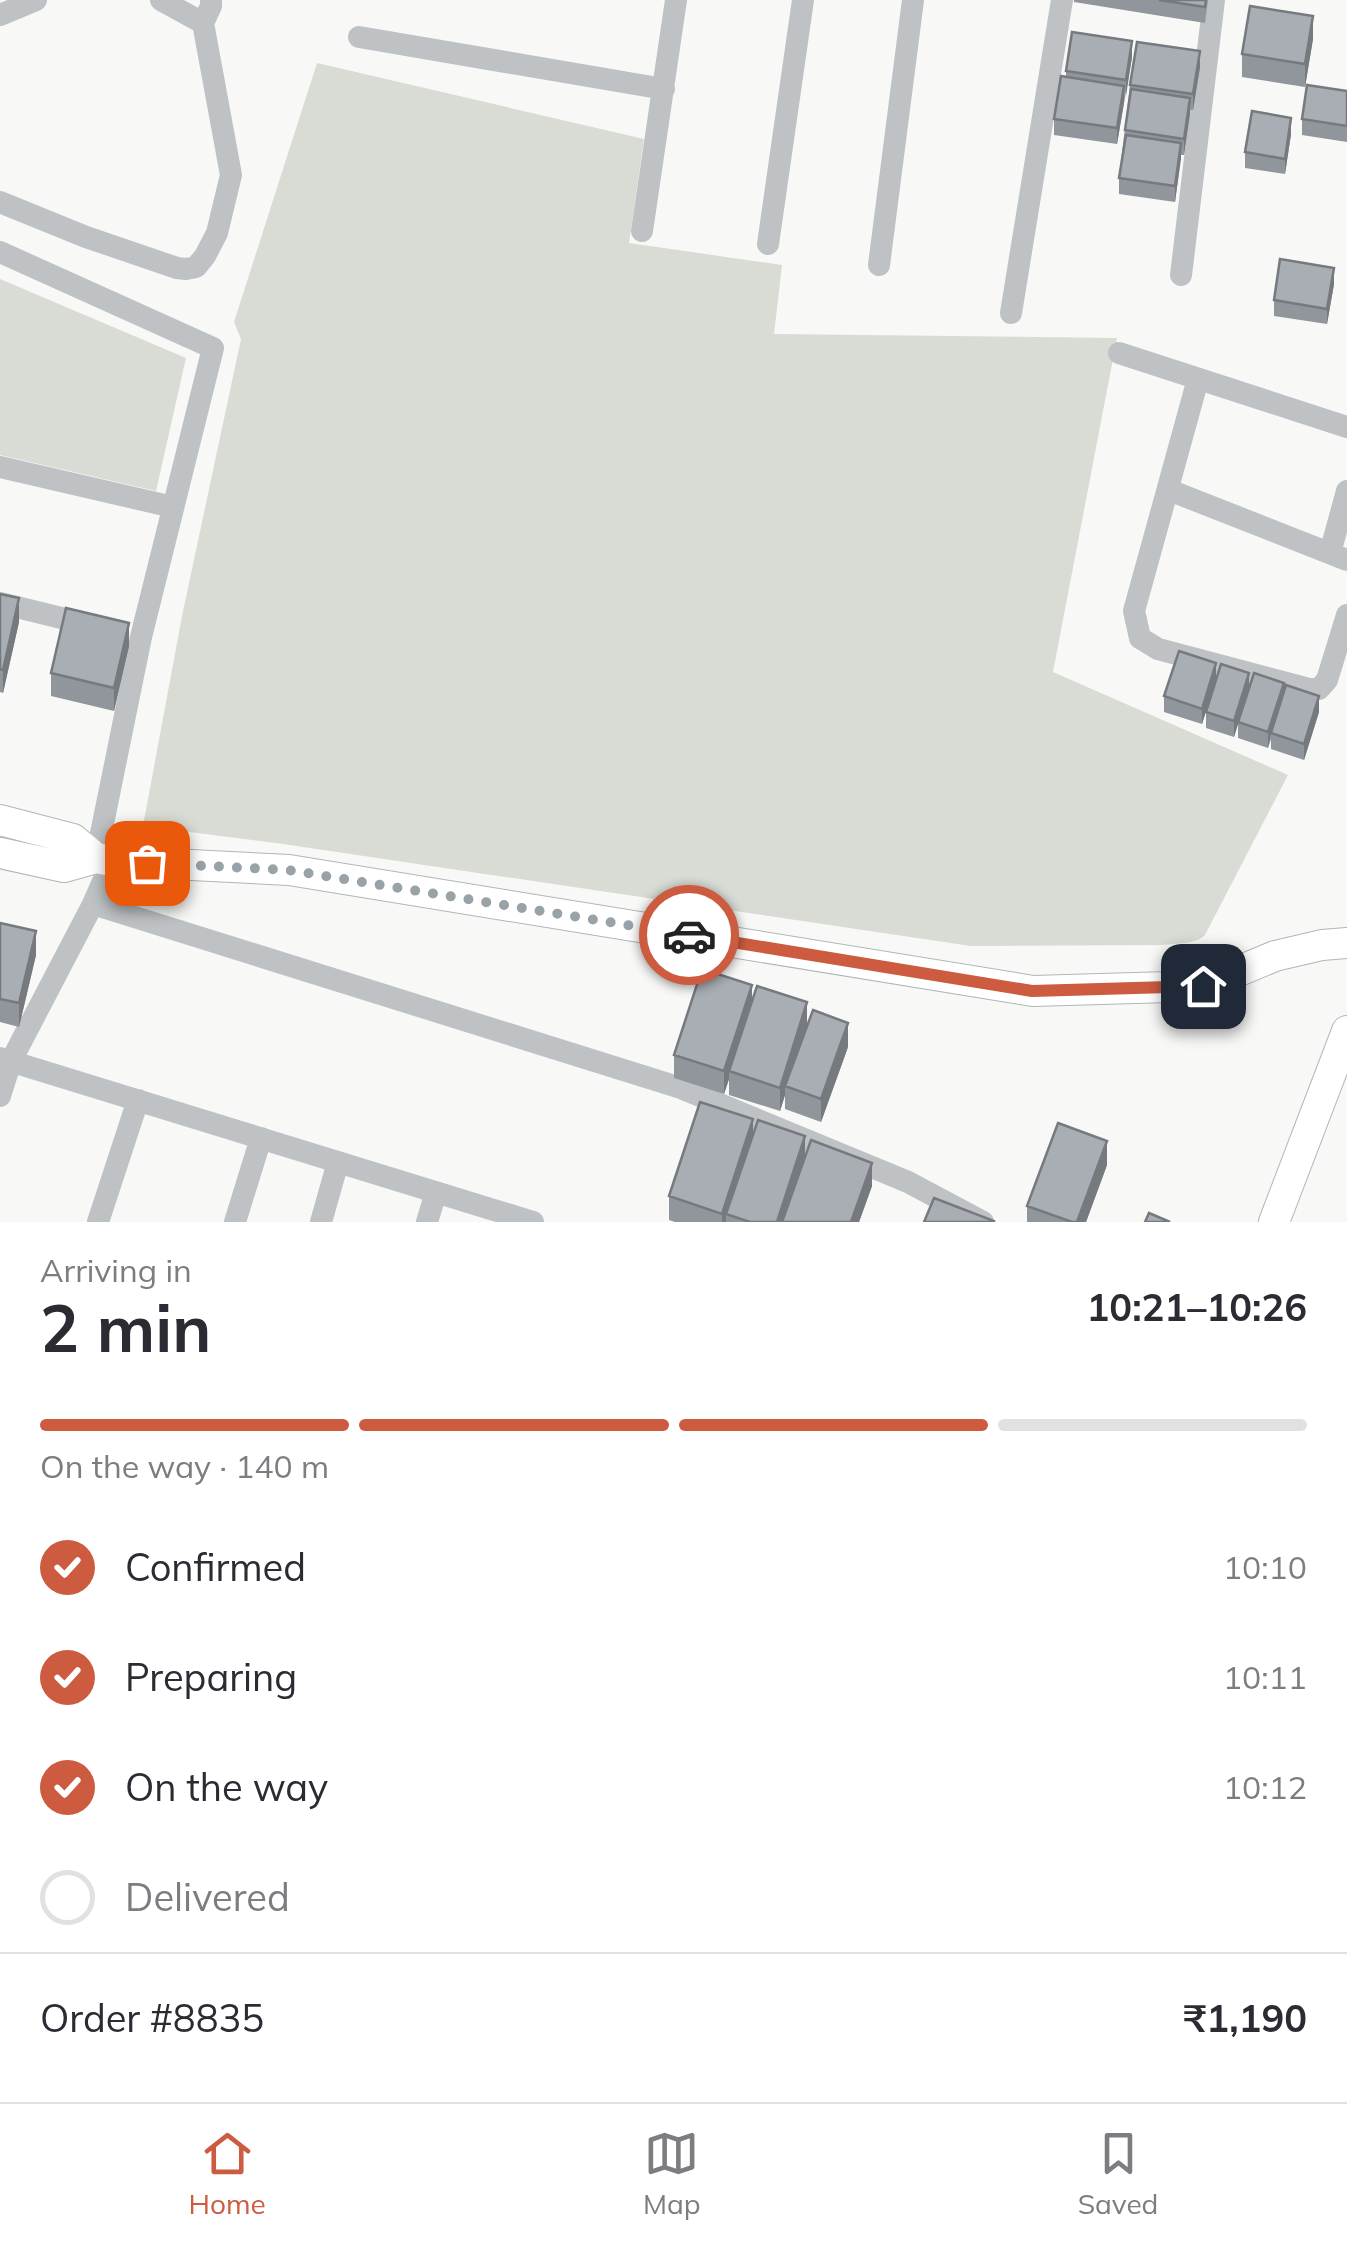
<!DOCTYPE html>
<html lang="en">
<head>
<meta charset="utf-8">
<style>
  body { margin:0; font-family:Mulish,sans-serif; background:#f2f2f3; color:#2b2b33; height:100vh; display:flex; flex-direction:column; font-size:38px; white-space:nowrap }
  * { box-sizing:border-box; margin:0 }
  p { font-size:32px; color:#7c7c81 }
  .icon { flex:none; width:55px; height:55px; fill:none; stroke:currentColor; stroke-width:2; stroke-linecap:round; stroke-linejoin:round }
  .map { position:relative; height:1222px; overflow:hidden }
  .side { display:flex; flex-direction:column; background:#fff; flex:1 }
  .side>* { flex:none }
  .pin { position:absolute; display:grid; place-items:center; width:85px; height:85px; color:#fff; margin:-42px; border-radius:20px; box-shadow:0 5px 15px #0006 }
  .courier { position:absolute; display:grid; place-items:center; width:100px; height:100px; margin:-50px; border:8px solid #cd5b40; border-radius:50%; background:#fff; color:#222; box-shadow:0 2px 12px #0007 }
  .head em { font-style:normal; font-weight:700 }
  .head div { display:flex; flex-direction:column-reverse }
  .head { display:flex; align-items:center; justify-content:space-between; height:170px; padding:0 40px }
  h1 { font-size:65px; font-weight:700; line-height:75px }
  .bar { display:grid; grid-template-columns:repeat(4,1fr); gap:15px 10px; align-content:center; height:120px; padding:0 40px }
  .bar i { height:12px; border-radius:8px; background:#e1e1e2 }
  .bar .active { background:#cd5b40 }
  .bar p { grid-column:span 4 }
  .line { display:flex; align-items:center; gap:25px; padding:0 40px; border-top:2px solid #e1e1e2 }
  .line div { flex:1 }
  ol { padding:0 40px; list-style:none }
  li { display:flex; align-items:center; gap:30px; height:110px }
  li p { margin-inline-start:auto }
  li .icon { padding:10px; border-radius:50%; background:#cd5b40; color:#fff; stroke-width:4 }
  li:last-child { color:#7c7c81 }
  li i { width:55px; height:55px; border:5px solid #e1e1e2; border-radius:50% }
  .tab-bar { display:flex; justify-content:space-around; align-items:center; height:140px; border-top:2px solid #e1e1e2; background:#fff; font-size:28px; color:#7c7c81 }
  .tab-bar a { display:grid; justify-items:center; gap:5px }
  .tab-bar .active { color:#cd5b40 }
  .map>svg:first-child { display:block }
  .green { fill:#d8dcd5 }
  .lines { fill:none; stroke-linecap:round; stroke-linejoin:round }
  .secondary-casing { stroke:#b0b6ba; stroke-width:32 }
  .street { stroke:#bec2c5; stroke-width:22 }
  .secondary { stroke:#fff; stroke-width:30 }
  .wall { fill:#90969b }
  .shaded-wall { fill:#767a7e }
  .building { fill:#a8aeb4; stroke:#767a7e; stroke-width:2.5 }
  .done { stroke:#99a2a7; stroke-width:10; stroke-dasharray:0 18 }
  .route { stroke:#cd5b40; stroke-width:12 }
</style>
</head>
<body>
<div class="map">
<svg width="1347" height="1222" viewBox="0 0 1347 1222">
  <rect width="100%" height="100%" fill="#f8f8f6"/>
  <path class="green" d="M317,63L644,139L629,243L782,265L774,334L1117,338L1053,672L1288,775L1205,935C1195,945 1176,943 1162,945L971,946L283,844L143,826L182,616L241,339L234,322Z
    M0,279L186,358L156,491L0,455Z"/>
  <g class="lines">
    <g class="secondary-casing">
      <path id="secondary" d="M0,820L73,839L96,858
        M0,853L64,867L96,858L112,861L289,870L1033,991L1203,986L1275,956L1322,945L1347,943
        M1274,1222L1347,1031"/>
    </g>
    <path class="street" d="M161,0L203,23
      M0,15L36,0
      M359,37L664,89
      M0,202L86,237L177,268L186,269L196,267L205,256L217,233L231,175L203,23L211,6V0
      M642,231L676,0
      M768,244L803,0
      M0,252L213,348L141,637L96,858
      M879,265L913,0
      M1181,275L1214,0
      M1011,313L1062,0
      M1119,353L1347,427
      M1198,379L1134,611L1140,638L1158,649L1309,689H1319L1327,680L1347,615
      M0,467L173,507
      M1169,490L1347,560
      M1330,553L1347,491
      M0,603L94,626
      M93,904L681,1088L908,1182L983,1222
      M0,1058L533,1222
      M0,1096L11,1061L93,904L112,861
      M98,1222L138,1100
      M235,1222L261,1138
      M321,1222L338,1162
      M427,1222L436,1192"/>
    <use href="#secondary" class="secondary"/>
  </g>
  <path class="wall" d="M1074,0H1208L1205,23L1074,2Z
    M1313,39L1305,87L1242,77V54Z
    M1132,57L1117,144L1054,135V119L1066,77V71Z
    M1200,67L1193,110H1190L1184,155H1181L1175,202L1119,194V178L1130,85Z
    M1347,91V142L1302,135V119Z
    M1291,134L1285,174L1245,168V152Z
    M1334,284L1327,324L1274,316V300Z
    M0,594L19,622L3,693L0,692Z
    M129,646L114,711L51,696V673Z
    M1216,679L1202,724L1164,712V696Z
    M1249,689L1284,692L1319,712L1304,760L1271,749V739L1268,748L1238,738V723L1234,737L1206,728V712Z
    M0,923L36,955L19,1027L0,1022Z
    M752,1001L807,1026L848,1047L821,1122L785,1109V1095L780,1111L729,1095V1079L724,1094L674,1078V1055Z
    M753,1134L872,1186L859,1222H675L669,1220V1196Z
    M1107,1165L1086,1222H1027V1206Z"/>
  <path class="shaded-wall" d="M1313,16V39L1305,87V64Z
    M1132,41V57L1126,96V80Z
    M1200,51V67L1193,110V94Z
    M1124,86V102L1117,144V128Z
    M1190,98V114L1184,155V139Z
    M1291,118V134L1285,174V159Z
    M1181,143V159L1175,202V186Z
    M1334,268V284L1327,324V309Z
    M19,598V622L3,693V670Z
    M129,623V646L114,711V688Z
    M1216,663V679L1202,724V709Z
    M1249,673V689L1234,737V721Z
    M1284,683V699L1271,733L1268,748V732Z
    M1319,696V712L1304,760V744Z
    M36,931V955L19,1027V1003Z
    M752,985V1008L729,1071V1079L724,1094V1071Z
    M807,1002V1026L785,1086V1095L780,1111V1088Z
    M848,1023V1047L821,1122V1099Z
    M753,1119V1143L726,1214V1222H722V1214Z
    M805,1136V1159L785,1222H777Z
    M1107,1141V1165L1086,1222H1077Z
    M872,1163V1186L859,1222H851Z"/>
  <path class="building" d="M1159,0H1206L1205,7Z
    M1250,6L1313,16L1305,64L1242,54Z
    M1072,32L1132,41L1126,80L1066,71Z
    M1137,42L1200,51L1193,94L1130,85Z
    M1061,76L1124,86L1117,128L1054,119Z
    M1307,85L1347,91V126L1302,119Z
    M1131,89L1190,98L1184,139L1125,130Z
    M1252,111L1291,118L1285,159L1245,152Z
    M1126,135L1181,143L1175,186L1119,178Z
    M1280,259L1334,268L1327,309L1274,300Z
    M0,594L19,598L3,670L0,669Z
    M66,608L129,623L114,688L51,673Z
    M1179,651L1216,663L1202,709L1164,696Z
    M1221,664L1249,673L1234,721L1206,712Z
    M1254,673L1284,683L1268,732L1238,722Z
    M1286,685L1319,696L1304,744L1271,733Z
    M0,923L36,931L19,1003L0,999Z
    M702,969L752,985L724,1071L674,1055Z
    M757,986L807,1002L780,1088L729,1071Z
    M813,1010L848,1023L821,1099L785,1086Z
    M700,1102L753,1119L722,1214L669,1196Z
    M758,1120L805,1136L777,1222H750L726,1214Z
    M1058,1123L1107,1141L1077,1222H1072L1027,1206Z
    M811,1140L872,1163L851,1222H782Z
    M934,1198L994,1221V1222H924Z
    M1149,1213L1170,1222H1145Z"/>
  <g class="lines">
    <path class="done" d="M147,863L288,870L689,935"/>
    <path class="route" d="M689,935L1032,991L1203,986"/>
  </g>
</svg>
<div class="pin" style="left:147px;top:863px;background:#ea580c"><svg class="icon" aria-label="bag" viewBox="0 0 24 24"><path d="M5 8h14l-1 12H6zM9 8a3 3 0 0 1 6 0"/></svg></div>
<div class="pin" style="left:1203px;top:986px;background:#1f2937"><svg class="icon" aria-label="home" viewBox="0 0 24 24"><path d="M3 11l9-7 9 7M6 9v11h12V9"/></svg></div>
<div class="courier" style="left:689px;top:935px"><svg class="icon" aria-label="car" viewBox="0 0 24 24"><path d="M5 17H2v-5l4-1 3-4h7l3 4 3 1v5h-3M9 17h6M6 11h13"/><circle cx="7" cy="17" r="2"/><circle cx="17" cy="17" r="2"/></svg></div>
</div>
<section class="side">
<div class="head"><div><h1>2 min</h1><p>Arriving in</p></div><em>10:21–10:26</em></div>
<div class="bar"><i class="active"></i><i class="active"></i><i class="active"></i><i></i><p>On the way · 140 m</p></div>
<ol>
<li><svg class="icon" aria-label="check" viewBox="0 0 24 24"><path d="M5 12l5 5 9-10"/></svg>Confirmed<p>10:10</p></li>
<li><svg class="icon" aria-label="check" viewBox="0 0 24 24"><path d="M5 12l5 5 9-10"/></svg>Preparing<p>10:11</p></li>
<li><svg class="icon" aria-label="check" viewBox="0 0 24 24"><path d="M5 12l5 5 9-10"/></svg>On the way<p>10:12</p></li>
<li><i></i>Delivered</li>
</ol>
<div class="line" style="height:130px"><div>Order #8835</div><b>₹1,190</b></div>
</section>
<nav class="tab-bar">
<a class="active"><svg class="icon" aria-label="home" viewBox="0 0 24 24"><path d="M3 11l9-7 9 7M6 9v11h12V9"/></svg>Home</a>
<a><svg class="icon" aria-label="map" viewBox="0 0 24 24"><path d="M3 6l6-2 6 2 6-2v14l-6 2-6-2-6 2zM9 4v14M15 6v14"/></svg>Map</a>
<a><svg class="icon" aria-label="saved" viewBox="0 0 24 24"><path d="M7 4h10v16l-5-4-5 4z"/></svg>Saved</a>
</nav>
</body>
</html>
